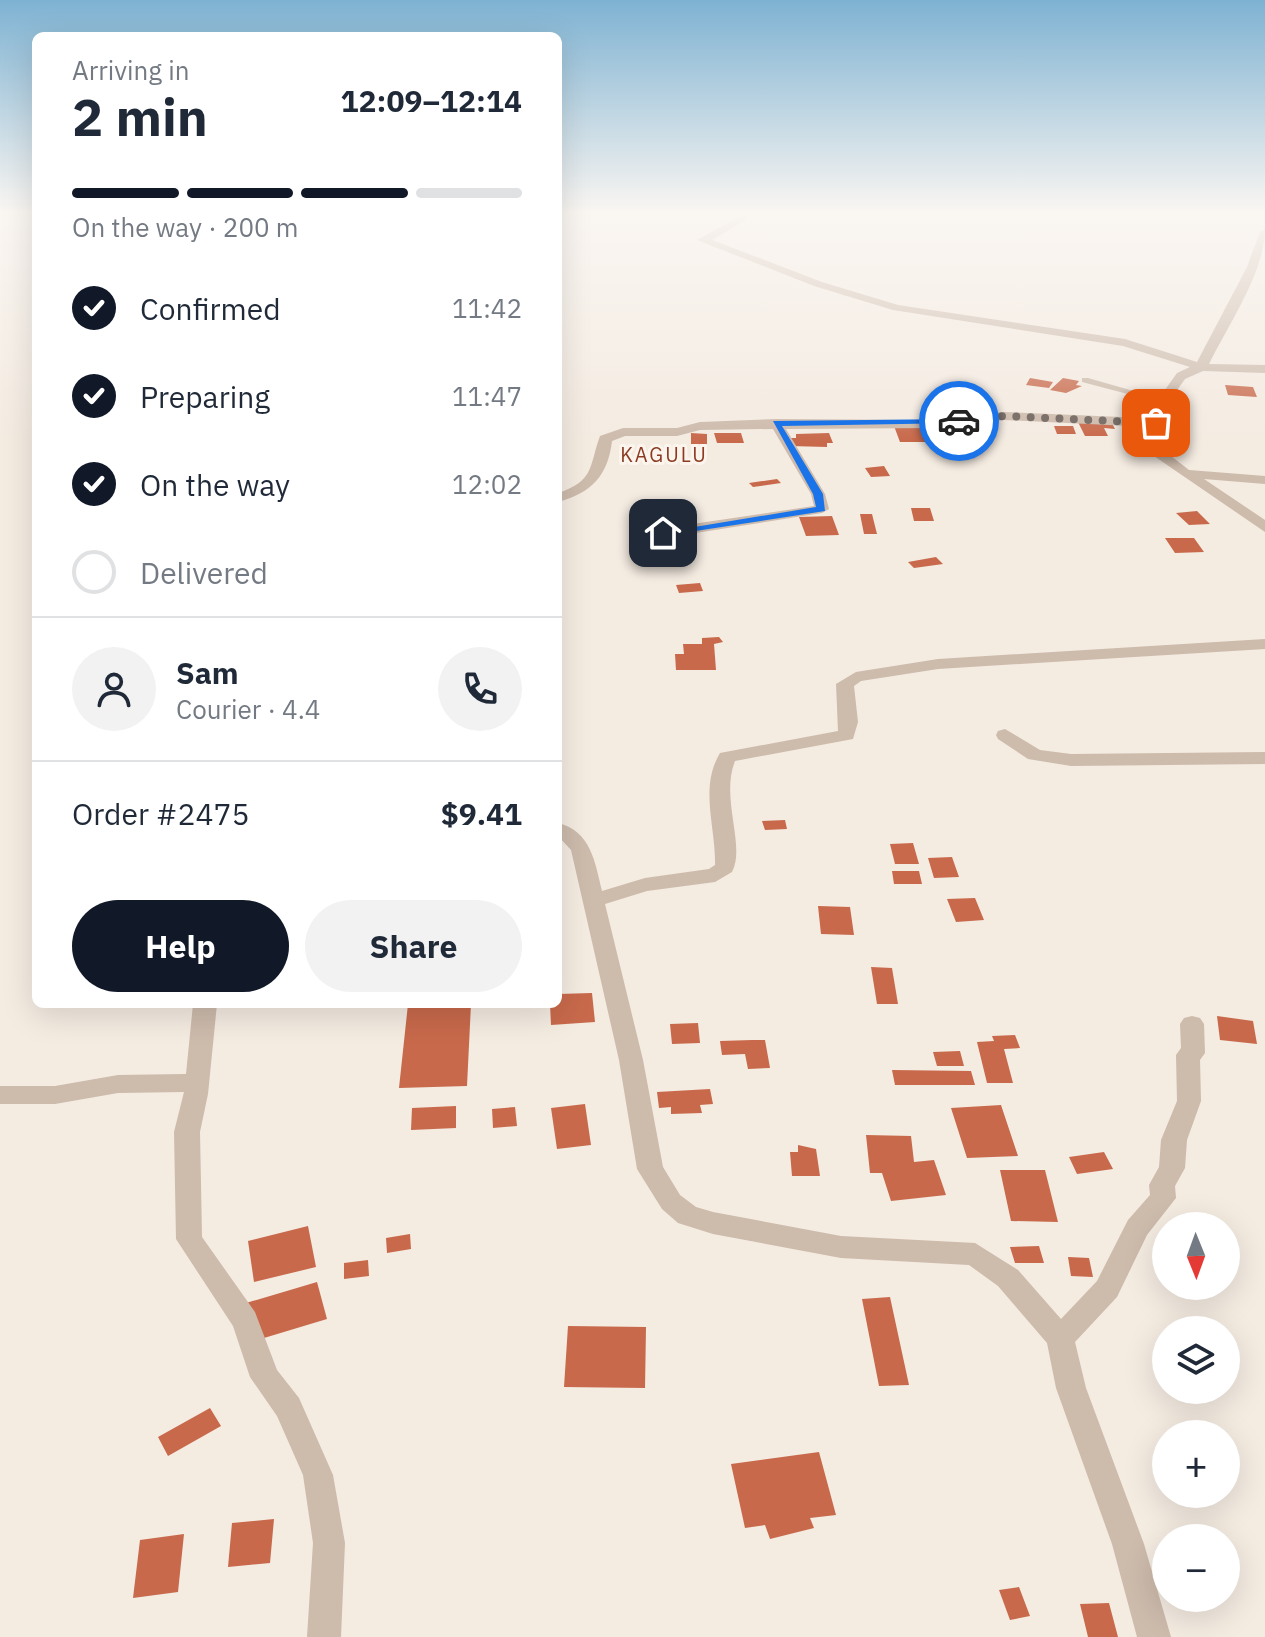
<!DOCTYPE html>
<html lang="en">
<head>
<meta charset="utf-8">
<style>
  body { margin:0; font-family:"IBM Plex Sans",sans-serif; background:#f2f2f3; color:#1f2937; height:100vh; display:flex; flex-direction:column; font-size:30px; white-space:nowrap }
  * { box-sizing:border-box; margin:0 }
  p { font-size:26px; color:#747a83 }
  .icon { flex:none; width:44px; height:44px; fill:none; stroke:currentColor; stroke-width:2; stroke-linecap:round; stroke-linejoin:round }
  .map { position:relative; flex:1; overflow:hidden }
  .sheet { position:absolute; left:32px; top:32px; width:530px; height:976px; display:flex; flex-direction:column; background:#fff; border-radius:12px; box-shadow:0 8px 32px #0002 }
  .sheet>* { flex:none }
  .needle { width:52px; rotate:179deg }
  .tools { position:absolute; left:1152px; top:1212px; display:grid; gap:16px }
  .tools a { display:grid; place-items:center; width:88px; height:88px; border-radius:50%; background:#fff; box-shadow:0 8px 32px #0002; font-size:40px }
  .pin { position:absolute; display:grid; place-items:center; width:68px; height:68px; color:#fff; margin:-34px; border-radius:16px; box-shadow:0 4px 12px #0006 }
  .courier { position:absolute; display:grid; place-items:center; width:80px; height:80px; margin:-40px; border:6px solid #1a73e8; border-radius:50%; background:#fff; color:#222; box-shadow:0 2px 10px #0007 }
  .summary em { font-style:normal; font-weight:800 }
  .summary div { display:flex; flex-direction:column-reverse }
  .summary { display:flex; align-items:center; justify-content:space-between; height:136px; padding:0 40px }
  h1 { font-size:52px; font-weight:800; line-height:60px }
  .bar { display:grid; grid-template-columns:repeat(4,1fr); gap:12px 8px; align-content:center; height:96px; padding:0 40px }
  .bar i { height:10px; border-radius:6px; background:#e0e1e3 }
  .bar .selected { background:#111827 }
  .bar p { grid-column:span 4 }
  .line { display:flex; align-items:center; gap:20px; padding:0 40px; border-top:2px solid #e0e1e3 }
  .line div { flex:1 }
  .round { display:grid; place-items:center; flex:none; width:84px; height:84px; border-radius:42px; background:#f2f2f3 }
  ol { padding:0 40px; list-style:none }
  li { display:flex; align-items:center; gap:24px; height:88px }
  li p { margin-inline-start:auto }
  li .icon { padding:8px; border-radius:50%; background:#111827; color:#fff; stroke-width:4 }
  li:last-child { color:#747a83 }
  li i { width:44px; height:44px; border:4px solid #e0e1e3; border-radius:50% }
  .cta { display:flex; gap:16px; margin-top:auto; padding:16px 40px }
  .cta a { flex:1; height:92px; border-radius:48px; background:#111827; color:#fff; font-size:32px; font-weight:800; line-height:92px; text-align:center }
  .cta a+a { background:#f2f2f3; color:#1f2937 }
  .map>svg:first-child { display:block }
  .building { fill:#c8694b }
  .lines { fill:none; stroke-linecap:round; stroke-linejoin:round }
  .service { fill:#cdbbac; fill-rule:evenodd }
  .minor { fill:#cdbbac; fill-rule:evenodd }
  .route { fill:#1a73e8 }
  .done { stroke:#7c716b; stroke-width:8; stroke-dasharray:0 14.4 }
  .labels { text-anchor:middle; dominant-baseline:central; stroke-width:6; stroke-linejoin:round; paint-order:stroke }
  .far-quarter-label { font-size:20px; letter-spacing:2px; fill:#8c3b22; stroke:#fbf5ee }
</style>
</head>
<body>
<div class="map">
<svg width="1265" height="1637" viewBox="0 0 1265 1637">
  <rect width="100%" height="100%" fill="#f4ebe1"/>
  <path class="building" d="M1030,378L1053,382L1049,388L1026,385Z
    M1063,378L1079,381L1076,385L1082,386L1066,393L1050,390Z
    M1225,385L1253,387L1257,397L1228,395Z
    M1078,422L1112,423L1115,429L1104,428L1108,436H1085Z
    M894,426H922L932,436H927L929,442H900Z
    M1054,426H1073L1076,434H1057Z
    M691,433L707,434V444H691Z
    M714,433H741L744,443H717Z
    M829,433L833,443H827V447L790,446L785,438H796V434Z
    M884,466L890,476L871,477L865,468Z
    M777,479L781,483L753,487L749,483Z
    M911,508H930L934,521H914Z
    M1197,511L1210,524L1189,525L1176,513Z
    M686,513L691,526H677L672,514Z
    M860,514H872L877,534H864Z
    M832,516L839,535L806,536L799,517Z
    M1165,538H1194L1204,552L1175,553Z
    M936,557L943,564L914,568L908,562Z
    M700,583L703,591L679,593L676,585Z
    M719,637L723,642L714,644L716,670H676L675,654H684L683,644H702V638Z
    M785,820L787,829L765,830L762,821Z
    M913,843L919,864H895L890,844Z
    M952,857L959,877L934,878L928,858Z
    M892,871H919L922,884H894Z
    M975,898L984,920L956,922L947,899Z
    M818,906L850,907L854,935L821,934Z
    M871,967L892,968L898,1004H877Z
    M592,993L595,1022L551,1025L550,1004H558V994Z
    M408,1004H471L467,1086L399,1088Z
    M1217,1016L1253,1021L1257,1044L1220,1040Z
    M698,1023L700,1043L672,1044L670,1024Z
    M1015,1035L1020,1048L1004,1049L1013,1083H987L977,1042L994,1041L992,1036Z
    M752,1040H765L770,1068L748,1069L745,1054L722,1055L720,1041Z
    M960,1051L964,1066H937L933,1052Z
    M892,1070L971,1071L975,1085H895Z
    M710,1089L713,1104L700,1105L702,1113L671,1114V1107L659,1108L657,1092Z
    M585,1104L591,1145L557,1149L551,1108Z
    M1001,1105L1018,1156L967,1158L951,1108Z
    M456,1106V1128L411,1130L412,1108Z
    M515,1107L517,1126L493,1128L492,1109Z
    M866,1135L911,1136L914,1162L934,1160L946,1195L891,1201L882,1173H870Z
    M798,1145L816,1149L820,1176H792L790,1152H798Z
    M1104,1152L1113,1169L1077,1174L1069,1157Z
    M1000,1170H1045L1058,1222L1011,1221Z
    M308,1226L316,1267L254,1282L248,1241Z
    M410,1234L411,1249L387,1253L386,1238Z
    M1039,1246L1044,1263H1015L1010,1247Z
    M1068,1257L1089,1258L1093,1277L1071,1276Z
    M368,1260L369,1276L344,1279V1263Z
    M317,1282L327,1319L254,1341L246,1303Z
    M890,1297L909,1385L879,1386L862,1299Z
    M568,1326L646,1327L645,1388L564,1387Z
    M210,1408L221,1426L168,1456L158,1437Z
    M819,1452L836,1515L810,1518L814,1528L770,1539L765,1525L745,1528L731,1464Z
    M274,1519L270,1563L228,1567L232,1523Z
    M184,1534L178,1592L133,1598L140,1540Z
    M1019,1587L1030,1616L1010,1620L999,1590Z
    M1109,1603L1118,1637H1088L1080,1604Z"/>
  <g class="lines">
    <path class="service" d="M1082,378H1088L1165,400L1158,402L1082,382Z"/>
    <path class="minor" d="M742,215L746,216V220L712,240L822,282L898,305L1125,339L1197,362L1247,267L1260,232L1265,229C1265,272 1228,325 1209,364L1265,365V373L1203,371L1185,379L1158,417L1163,423L1166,452L1189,470L1265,476V484L1204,479L1265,520V532L1154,456L1150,427L1004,420L936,428L786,429L825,494L829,509L822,513L645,541L637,536L645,531L814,506L811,494L773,429L700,430L677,436H625L612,441C608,476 591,493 558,502V493C595,481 589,466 600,436L623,428H677L700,422L776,419L936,420L1004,412L1145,418L1177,373L1190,367L1123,346L893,310L814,286L697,240Z
      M1265,639V649L938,669L861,681L854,686L858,722L853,739L735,761C720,798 746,846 732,872L715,882L647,891L605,904L643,1060L663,1167L680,1195L696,1207L713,1212L841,1236L975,1243L1018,1270L1061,1319L1097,1281L1128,1220L1150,1195L1149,1185L1159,1167L1161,1140L1177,1101L1176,1055L1181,1048L1180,1024L1184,1018L1192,1016L1200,1018L1204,1024L1205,1053L1200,1060L1201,1101L1187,1140L1185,1168L1175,1186L1176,1198L1147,1235L1117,1297L1075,1342L1086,1388L1144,1544L1171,1637H1137L1112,1544L1056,1388L1047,1343L998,1286L969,1265L841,1258L713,1234L678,1223L662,1209L637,1169L619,1060L571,850L558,836V823C591,831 595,862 602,891L645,878L709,869L715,865C716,827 699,788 720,753L838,731L836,684L856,672L938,659Z
      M1005,729L1040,750L1071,754L1265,752V764L1071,766L1028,759L998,739L996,735L998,731Z
      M193,1004H217L208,1094L200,1132L202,1237L255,1312L277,1370L299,1398L333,1475L345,1543L341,1637H307L313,1543L303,1475L277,1416L250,1377L233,1326L176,1239L174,1132L184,1092L118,1093L55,1104H0V1086H55L118,1075L186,1074Z"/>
  </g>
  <linearGradient id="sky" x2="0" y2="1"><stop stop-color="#7eb2d2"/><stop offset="0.48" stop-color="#faf6f2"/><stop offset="1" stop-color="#faf6f2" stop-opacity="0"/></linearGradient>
  <rect width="1265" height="442" fill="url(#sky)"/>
  <path class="route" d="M959,419L962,423L782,426L823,494L825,511L663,536L658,533L816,507L813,494L773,421Z"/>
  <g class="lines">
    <path class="done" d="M959,421L1004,416L1156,423"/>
  </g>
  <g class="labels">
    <g class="far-quarter-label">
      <text x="664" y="454">KAGULU</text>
    </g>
  </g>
</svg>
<div class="tools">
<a><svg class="needle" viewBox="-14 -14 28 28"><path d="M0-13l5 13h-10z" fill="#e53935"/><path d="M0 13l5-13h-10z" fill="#747a83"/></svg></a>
<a><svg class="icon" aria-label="layers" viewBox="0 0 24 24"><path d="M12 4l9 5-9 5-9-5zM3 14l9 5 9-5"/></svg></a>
<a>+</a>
<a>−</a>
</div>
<div class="pin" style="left:1156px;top:423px;background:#ea580c"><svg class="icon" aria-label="bag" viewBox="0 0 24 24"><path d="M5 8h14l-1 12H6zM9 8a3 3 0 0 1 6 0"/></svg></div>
<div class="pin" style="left:663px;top:533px;background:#1f2937"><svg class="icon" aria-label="home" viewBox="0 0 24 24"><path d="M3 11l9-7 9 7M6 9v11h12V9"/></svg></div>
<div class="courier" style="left:959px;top:421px"><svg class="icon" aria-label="car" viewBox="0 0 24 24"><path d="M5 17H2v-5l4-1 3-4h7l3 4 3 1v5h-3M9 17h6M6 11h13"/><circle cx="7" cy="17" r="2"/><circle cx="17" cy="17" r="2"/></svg></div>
<section class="sheet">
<div class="summary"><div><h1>2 min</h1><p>Arriving in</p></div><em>12:09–12:14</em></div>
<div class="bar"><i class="selected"></i><i class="selected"></i><i class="selected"></i><i></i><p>On the way · 200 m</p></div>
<ol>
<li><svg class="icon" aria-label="check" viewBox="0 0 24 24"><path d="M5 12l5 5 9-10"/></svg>Confirmed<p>11:42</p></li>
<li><svg class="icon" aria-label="check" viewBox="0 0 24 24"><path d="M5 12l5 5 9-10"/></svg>Preparing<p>11:47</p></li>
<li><svg class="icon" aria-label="check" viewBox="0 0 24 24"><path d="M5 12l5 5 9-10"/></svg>On the way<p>12:02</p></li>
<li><i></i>Delivered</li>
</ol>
<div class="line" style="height:144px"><a class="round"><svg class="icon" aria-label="person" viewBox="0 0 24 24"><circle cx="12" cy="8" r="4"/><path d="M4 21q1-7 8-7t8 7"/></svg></a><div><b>Sam</b><p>Courier · 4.4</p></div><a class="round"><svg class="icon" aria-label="phone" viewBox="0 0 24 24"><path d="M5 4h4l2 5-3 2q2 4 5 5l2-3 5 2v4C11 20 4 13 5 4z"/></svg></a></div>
<div class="line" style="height:104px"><div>Order #2475</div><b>$9.41</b></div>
<div class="cta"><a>Help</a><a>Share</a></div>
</section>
</div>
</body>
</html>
